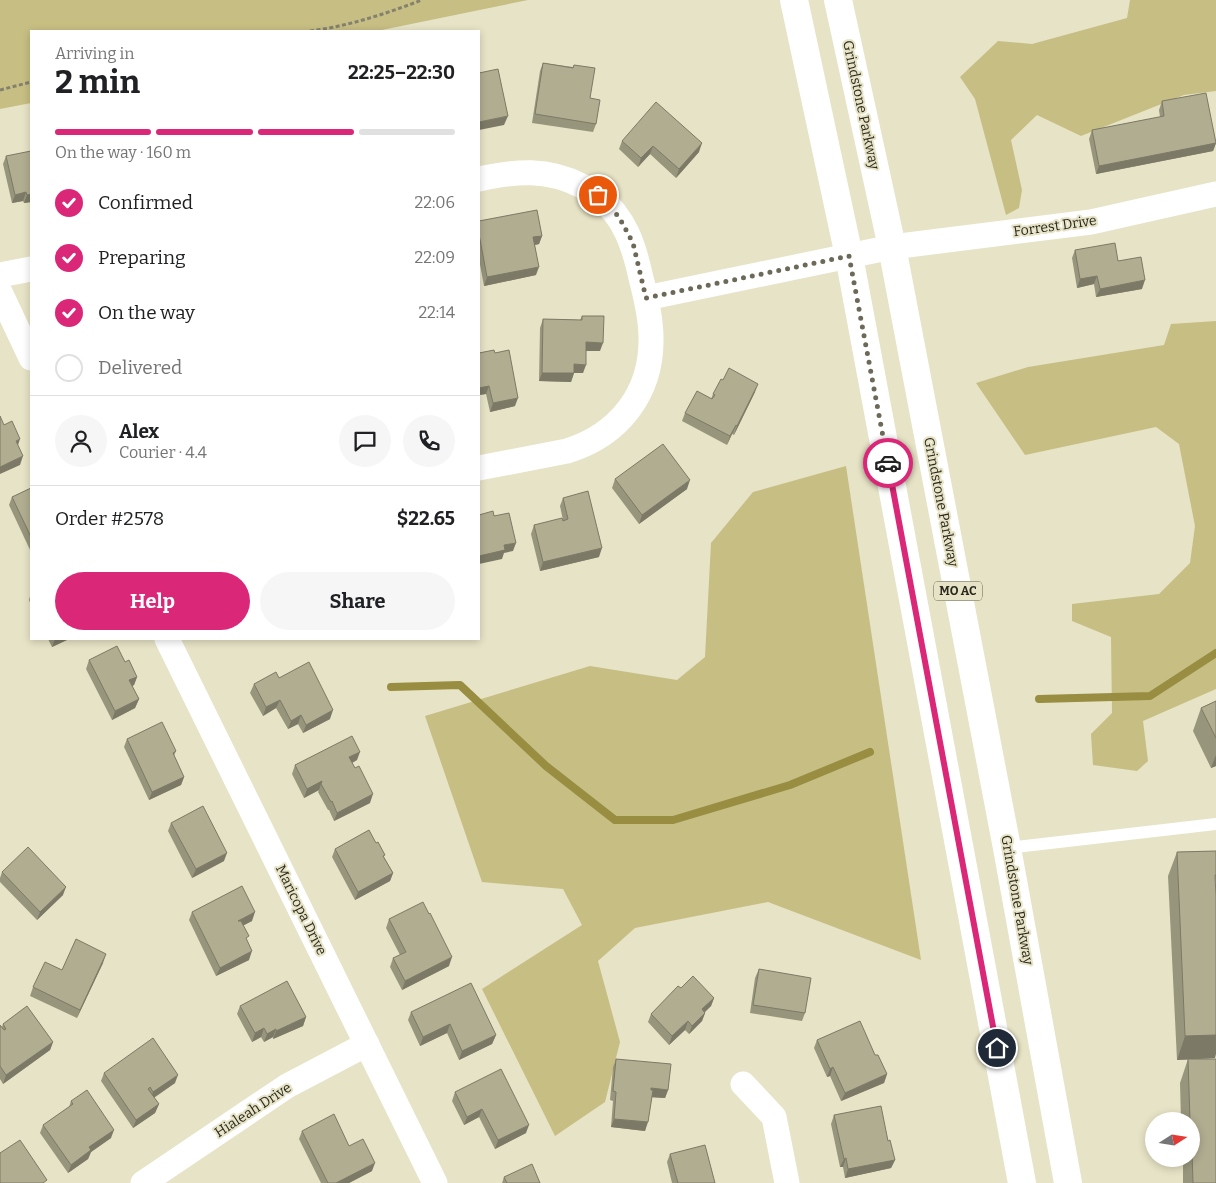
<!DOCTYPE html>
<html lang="en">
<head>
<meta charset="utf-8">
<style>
  body { margin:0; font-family:Bitter,serif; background:#f6f6f6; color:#202124; height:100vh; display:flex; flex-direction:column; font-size:19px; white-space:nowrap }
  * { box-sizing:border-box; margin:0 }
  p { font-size:16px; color:#757577 }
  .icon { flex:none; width:28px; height:28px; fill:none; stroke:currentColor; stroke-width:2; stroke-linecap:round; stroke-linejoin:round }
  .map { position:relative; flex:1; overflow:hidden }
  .drawer { position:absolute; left:30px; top:30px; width:450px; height:610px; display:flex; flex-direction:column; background:#fff; border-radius:0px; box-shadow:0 2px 8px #0003 }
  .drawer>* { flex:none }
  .needle { width:32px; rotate:78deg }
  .fabs { position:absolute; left:1145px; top:1112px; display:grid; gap:10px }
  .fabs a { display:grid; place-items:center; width:55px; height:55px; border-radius:50%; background:#fff; box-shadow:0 2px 8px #0003; font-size:25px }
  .pin { position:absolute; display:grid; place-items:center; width:42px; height:42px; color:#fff; margin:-21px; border:2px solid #fff; border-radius:50%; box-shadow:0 1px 5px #0007 }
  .courier { position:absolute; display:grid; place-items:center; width:50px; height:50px; margin:-25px; border:4px solid #db2777; border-radius:50%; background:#fff; color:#222; box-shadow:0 1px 6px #0007 }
  .summary em { font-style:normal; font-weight:700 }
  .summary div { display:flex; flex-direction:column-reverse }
  .summary { display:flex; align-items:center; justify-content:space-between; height:85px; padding:0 25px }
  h1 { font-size:32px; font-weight:700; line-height:38px }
  .bar { display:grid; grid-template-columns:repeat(4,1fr); gap:8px 5px; align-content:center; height:60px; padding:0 25px }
  .bar i { height:6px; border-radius:4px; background:#e0e0e0 }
  .bar .selected { background:#db2777 }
  .bar p { grid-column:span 4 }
  .line { display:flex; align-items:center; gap:12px; padding:0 25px; border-top:1px solid #e0e0e0 }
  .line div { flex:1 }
  .round { display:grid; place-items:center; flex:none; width:52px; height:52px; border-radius:26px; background:#f6f6f6 }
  ol { padding:0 25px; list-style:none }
  li { display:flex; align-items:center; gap:15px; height:55px }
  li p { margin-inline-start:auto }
  li .icon { padding:5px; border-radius:50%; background:#db2777; color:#fff; stroke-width:4 }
  li:last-child { color:#757577 }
  li i { width:28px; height:28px; border:2px solid #e0e0e0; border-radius:50% }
  .cta { display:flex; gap:10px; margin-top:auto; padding:10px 25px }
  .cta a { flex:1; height:58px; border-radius:30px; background:#db2777; color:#fff; font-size:20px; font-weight:700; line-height:58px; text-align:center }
  .cta a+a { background:#f6f6f6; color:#202124 }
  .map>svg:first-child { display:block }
  .green { fill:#c7be84 }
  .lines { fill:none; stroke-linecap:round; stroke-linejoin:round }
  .stream { stroke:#988d41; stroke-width:8 }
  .path { stroke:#84816d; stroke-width:3; stroke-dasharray:4 2.5; stroke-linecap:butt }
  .service { stroke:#fff; stroke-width:12 }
  .minor { stroke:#fff; stroke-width:25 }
  .primary { stroke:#fff; stroke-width:28 }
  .wall { fill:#98957d }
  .shaded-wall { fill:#7c7966 }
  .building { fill:#b1ad91; stroke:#7c7966 }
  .done { stroke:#6c6958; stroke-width:5; stroke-dasharray:0 9 }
  .route { stroke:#db2777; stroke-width:6 }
  .labels { text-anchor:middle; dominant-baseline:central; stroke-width:4; stroke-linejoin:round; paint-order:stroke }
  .shield { fill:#e7e3c6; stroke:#636050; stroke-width:1 }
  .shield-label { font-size:12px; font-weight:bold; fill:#2a281d }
  .street-label { font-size:14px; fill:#2a281d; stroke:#e7e3c6 }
</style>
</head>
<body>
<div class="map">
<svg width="1216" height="1183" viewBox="0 0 1216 1183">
  <rect width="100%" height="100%" fill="#e7e3c6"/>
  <path class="green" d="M0,0H528L377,31H31V103L0,109Z
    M1130,0H1216V91L1184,95L1081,136L1037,115L1011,140L1022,190L1019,208L1006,215L975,99L960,77L998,41L1032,44L1127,18Z
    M1216,321V689L1143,721L1148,761L1137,771L1093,765L1091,734L1112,713L1111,637L1072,621V604L1159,594L1190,563L1195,526L1179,444L1156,427L1025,455L976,383L1028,367L1164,345L1171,324Z
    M846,466L921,960L768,902L635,928L598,961L620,1042L605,1102L555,1136L482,989L582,925L563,889L482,882L425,716L590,666L677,680L705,657L711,543L753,492Z"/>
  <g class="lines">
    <path class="stream" d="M391,687L460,685L546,766L615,820H673L790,785L870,752
      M1039,699L1150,696L1216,653"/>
    <path class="path" d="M310,31C349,26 385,14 422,0
      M0,90L31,82"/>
    <path class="service" d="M1007,848L1216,824"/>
    <path class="minor" d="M479,179C516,171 547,168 582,186C587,189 594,192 598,196C625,217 634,246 641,278C646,297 651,318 651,338C652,393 619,435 567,451L479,468
      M0,275L31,269
      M0,292L31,358
      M646,298L892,247L1091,222L1216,194
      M167,639L435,1183
      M743,1084L774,1117L787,1183
      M143,1183L287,1086L367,1044"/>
    <path class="primary" d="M794,0L849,256L1022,1183
      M838,0L892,247L1007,848L1068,1183"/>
  </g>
  <path class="wall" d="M543,63L573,67L574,65L596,124L593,132L532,123L540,71Z
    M1162,101L1216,143L1213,151L1096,174L1089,139L1092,130L1160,117L1159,110Z
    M622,141L699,152L676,178L650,154L638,167L619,149Z
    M6,156L31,202L24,203L23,201L12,203L3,164Z
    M479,221L542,236L539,244L535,245L536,275L484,286L479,259Z
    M1075,250L1118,261L1142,289L1096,297L1094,284L1077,288L1072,258Z
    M582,316L600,351H586L583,373H574L571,382L539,381L540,328L543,319L580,320Z
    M479,353H495L515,406L490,412L486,394L479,395Z
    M755,392L734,435L732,434L727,445L682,421L685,413L711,399L713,394Z
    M615,479L687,489L639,524L612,488Z
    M31,488V552L9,505L12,497Z
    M563,498L599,557L540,571L531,534L534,525L563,520L560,506Z
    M31,593V605L29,600Z
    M48,639H69L52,647Z
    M89,660L137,677L134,685L132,686L139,699L135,708L112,720L86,669Z
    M279,678L330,719L303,733L298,724L288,729L276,708L263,716L250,693L254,684Z
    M1216,701V766L1211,768L1193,731L1201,708Z
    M127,739L176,751L174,756L184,777L181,785L149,800L124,747Z
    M357,760L352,763L370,803L334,821L329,810H328L318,792L319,790L304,798L292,774L295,765Z
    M171,823L224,861L192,878L168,831Z
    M376,843L393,873L390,881L355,900L332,857L335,849Z
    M1216,851V880L1215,883L1216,896L1215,1058L1177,1060L1168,876L1177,852Z
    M2,872L63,895L37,920L0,882V878Z
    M192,912L252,921L243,925L249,960L216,976L189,920Z
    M389,919L449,966L402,990L390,967L393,958L400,955L386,928Z
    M103,963L77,1018L30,996L33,987L62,970Z
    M759,969L805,1013L802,1021L750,1013L755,978Z
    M681,988L714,998L711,1006L704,1012L705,1013L702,1021L689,1034L685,1030L669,1045L648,1022L651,1014Z
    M240,1006L306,1017L303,1026L273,1039V1037L264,1042L261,1037L252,1042L237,1014Z
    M411,1012L496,1035L492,1044L459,1060L447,1033L420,1046L408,1020Z
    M3,1024L53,1042L50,1050L3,1084L0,1079V1025L2,1027Z
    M817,1040L875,1055L887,1074L884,1083L841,1101L830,1076L827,1077L814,1048Z
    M616,1059L668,1090L665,1098L652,1097L645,1131L611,1127L613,1101L610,1100L613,1067Z
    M1188,1059L1216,1183H1183V1159H1191V1121H1181L1180,1083Z
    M104,1073L175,1083L154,1098L159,1104L155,1113L133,1128L101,1081Z
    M455,1092L526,1133L495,1149L479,1117L464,1125L452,1101Z
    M71,1101L111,1138L91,1152L88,1159L68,1173L40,1133L43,1125L69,1107Z
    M834,1115L888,1141L895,1160L891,1168L845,1178L843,1167H840L831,1124Z
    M302,1131L349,1146L372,1171L349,1183H321L299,1139Z
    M670,1154L715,1183H672L667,1162Z
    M504,1177L540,1183H502Z"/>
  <path class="shaded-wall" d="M508,116L504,125L479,130V122Z
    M702,143L699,152L676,178L679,169Z
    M1216,143L1213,151L1096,174L1099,166Z
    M653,146L650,154L638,167L641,158Z
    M26,192L23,201L12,203L15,195Z
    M31,194V202L24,203L27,195Z
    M542,236L539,244L530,246L533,237Z
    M539,267L536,275L484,286L487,277Z
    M1097,276L1094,284L1077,288L1080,279Z
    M1145,280L1142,289L1096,297L1100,289Z
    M586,342L603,343L600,351H583Z
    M574,364L586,365L583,373H571Z
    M542,373H574L571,382L539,381Z
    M758,384L755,392L734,435L737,426Z
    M489,386L486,394L479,395V388Z
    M518,398L515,406L490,412L493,403Z
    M736,425L732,434L727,445L730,436Z
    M20,439L17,448L16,441Z
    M23,456L20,465L0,474V467Z
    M690,480L687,489L639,524L642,515Z
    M516,543L513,551L504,553L502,559L479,564V556L504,545Z
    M602,548L599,557L540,571L543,562Z
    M55,639H69L52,647Z
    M137,677L134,685L126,689L129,680Z
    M139,699L135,708L112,720L115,711Z
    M280,700L276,708L263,716L266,707Z
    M333,710L330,719L303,733L306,725Z
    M301,715L298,724L288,729L291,721Z
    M360,752L357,760L346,766L349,757Z
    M1216,755V766L1211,768Z
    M184,777L181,785L149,800L152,792Z
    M322,781L319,790L304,798L307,789Z
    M373,794L370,803L334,821L337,813Z
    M227,853L224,861L192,878L196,869Z
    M393,873L390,881L355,900L358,892Z
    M66,887L63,895L37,920L40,912Z
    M255,912L252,921L235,930L238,921Z
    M252,951L249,960L216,976L220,968Z
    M106,954L103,963L77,1018L80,1010Z
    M452,957L449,966L402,990L405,981Z
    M714,998L711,1006L699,1018L702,1009Z
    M705,1013L702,1021L689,1034L692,1026Z
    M306,1017L303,1026L273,1039L276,1031Z
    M688,1021L685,1030L669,1045L672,1036Z
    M450,1024L447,1033L420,1046L423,1037Z
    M264,1028L261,1037L252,1042L255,1033Z
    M276,1029L273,1037L264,1042L267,1034Z
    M1216,1030V1054L1215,1058L1177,1060L1185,1036Z
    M496,1035L492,1044L459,1060L462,1051Z
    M53,1042L50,1050L3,1084L6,1075Z
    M833,1067L830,1076L827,1077L830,1069Z
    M887,1074L884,1083L841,1101L845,1093Z
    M178,1075L175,1083L150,1100L153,1092Z
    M651,1088L668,1090L665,1098L648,1097Z
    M159,1104L155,1113L133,1128L136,1120Z
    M482,1109L479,1117L464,1125L467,1117Z
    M614,1119L648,1122L645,1131L611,1127Z
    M529,1125L526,1133L495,1149L498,1140Z
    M114,1130L111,1138L91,1152L88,1159L68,1173L71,1165L89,1147Z
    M846,1158L843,1167H840L844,1159Z
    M895,1160L891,1168L845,1178L848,1169Z
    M375,1163L372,1171L349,1183H336Z"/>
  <path class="building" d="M543,63L573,68L574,65L595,68L590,98L600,100L596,124L535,114Z
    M498,69L508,116L479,122V73Z
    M1206,93L1216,143L1099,166L1092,130L1164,116L1162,101Z
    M656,102L702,143L679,169L653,146L641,158L622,141Z
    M31,151V194L27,195L26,192L15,195L6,156Z
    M537,210L542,236L533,237L539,267L487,277L479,234V221Z
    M1115,243L1118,261L1141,257L1145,280L1100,289L1097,276L1080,279L1075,250Z
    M582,316H604L603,343L586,342V365L574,364V373H542L543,319L582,320Z
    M494,350L495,353L509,350L518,398L493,403L489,386L479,388V353Z
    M729,368L758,384L737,426L736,425L730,436L685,413L697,391L712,399L715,395L713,394L721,379L723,380Z
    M0,416L4,425L12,421L20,439L16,441L23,456L0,467Z
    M663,444L690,480L642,515L615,479Z
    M31,488V537L12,497Z
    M588,491L602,548L543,562L534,525L562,518L563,521L568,519L563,498Z
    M493,511L494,516L509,513L516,543L504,545L505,550L479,556V515Z
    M117,646L125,662L129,660L137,677L129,680L139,699L115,711L89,660Z
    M309,662L333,710L306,725L301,715L291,721L280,700L266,707L254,684L276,672L279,678Z
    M1216,701V738L1201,708Z
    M162,722L176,751L173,753L184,777L152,792L127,739Z
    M352,736L360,752L349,757L355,768L359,766L373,794L337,813L332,801L331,802L321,784L322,781L307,789L295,765Z
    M203,806L227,853L196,869L171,823Z
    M369,830L376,843L378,842L385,855L383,856L393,873L358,892L335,849Z
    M28,847L66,887L40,912L2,872Z
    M1216,851V875H1215L1216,896V1035L1185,1036L1177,852Z
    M242,886L255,912L238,921H241L249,936L246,938L252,951L220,968L192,912Z
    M423,902L429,914L430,913L452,957L405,981L393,958L406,952L389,919Z
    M76,939L106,954L80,1010L33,987L45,962L62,970Z
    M759,969L811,978L805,1013L753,1005Z
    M693,976L714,998L702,1009L705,1013L692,1026L688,1021L672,1036L651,1014L678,986L681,988Z
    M287,981L306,1017L276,1031V1029L267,1034L264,1028L255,1033L240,1006Z
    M471,983L496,1035L462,1051L450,1024L423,1037L411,1012Z
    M27,1006L53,1042L6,1075L0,1066V1025L4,1030L6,1029L3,1024Z
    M860,1021L875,1055H878L887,1074L845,1093L833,1067L830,1069L817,1040Z
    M153,1038L178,1075L153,1092L150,1087L148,1089L159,1104L136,1120L104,1073Z
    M616,1059L671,1064L668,1090L651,1088V1090H653L648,1122L614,1119L616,1092L613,1091Z
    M1188,1059H1216V1183H1193L1191,1121H1190Z
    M501,1069L529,1125L498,1140L482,1109L467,1117L455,1092Z
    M87,1090L114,1130L89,1147L91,1150L71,1165L43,1125L73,1104L71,1101Z
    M881,1106L888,1141L890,1140L895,1160L848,1169L846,1158L844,1159L834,1115Z
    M334,1114L349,1146L363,1139L375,1163L336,1183H328L302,1131Z
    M20,1140L47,1180L43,1183H0V1153Z
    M705,1145L715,1183H678L670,1154Z
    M532,1164L540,1183H507L504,1177Z"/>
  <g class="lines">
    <path class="done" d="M598,195L619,217L633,243L646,298L849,256L888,463"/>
    <path class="route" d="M888,463L997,1048"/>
  </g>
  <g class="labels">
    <rect class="shield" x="934" y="581.5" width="48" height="19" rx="4"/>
    <g class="shield-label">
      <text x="958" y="591">MO AC</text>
    </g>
    <g class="street-label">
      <text transform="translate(861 105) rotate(78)">Grindstone Parkway</text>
      <text transform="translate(1055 226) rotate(-8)">Forrest Drive</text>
      <text transform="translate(941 502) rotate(79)">Grindstone Parkway</text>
      <text transform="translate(1017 900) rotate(80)">Grindstone Parkway</text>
      <text transform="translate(301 910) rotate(64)">Maricopa Drive</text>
      <text transform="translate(253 1110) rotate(-33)">Hialeah Drive</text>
    </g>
  </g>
</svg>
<div class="fabs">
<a><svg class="needle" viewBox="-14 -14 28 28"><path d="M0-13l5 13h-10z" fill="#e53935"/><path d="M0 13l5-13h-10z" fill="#757577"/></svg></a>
</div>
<div class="pin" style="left:598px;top:195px;background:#ea580c"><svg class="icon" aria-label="bag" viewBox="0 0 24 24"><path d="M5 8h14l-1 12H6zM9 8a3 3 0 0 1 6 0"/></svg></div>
<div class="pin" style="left:997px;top:1048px;background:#1f2937"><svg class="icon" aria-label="home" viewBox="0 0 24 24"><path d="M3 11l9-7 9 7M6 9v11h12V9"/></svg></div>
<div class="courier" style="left:888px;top:463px"><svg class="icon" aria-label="car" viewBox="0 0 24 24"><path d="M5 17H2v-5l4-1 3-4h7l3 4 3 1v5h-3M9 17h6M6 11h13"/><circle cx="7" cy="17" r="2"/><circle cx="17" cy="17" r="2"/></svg></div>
<section class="drawer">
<div class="summary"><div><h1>2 min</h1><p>Arriving in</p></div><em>22:25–22:30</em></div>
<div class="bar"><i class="selected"></i><i class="selected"></i><i class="selected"></i><i></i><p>On the way · 160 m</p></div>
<ol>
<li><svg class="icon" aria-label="check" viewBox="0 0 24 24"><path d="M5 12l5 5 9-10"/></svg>Confirmed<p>22:06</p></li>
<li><svg class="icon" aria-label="check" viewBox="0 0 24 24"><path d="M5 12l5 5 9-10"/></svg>Preparing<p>22:09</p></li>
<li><svg class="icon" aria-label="check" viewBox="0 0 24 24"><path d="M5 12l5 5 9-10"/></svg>On the way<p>22:14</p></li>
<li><i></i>Delivered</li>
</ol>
<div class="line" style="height:90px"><a class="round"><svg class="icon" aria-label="person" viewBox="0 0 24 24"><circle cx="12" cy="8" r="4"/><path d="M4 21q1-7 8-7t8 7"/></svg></a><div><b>Alex</b><p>Courier · 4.4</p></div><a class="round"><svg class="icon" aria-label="chat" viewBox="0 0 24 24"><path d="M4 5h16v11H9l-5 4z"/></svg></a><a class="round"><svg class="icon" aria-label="phone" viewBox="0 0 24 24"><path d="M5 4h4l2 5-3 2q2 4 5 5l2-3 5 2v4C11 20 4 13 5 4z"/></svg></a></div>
<div class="line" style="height:65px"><div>Order #2578</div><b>$22.65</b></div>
<div class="cta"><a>Help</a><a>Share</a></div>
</section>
</div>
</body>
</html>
